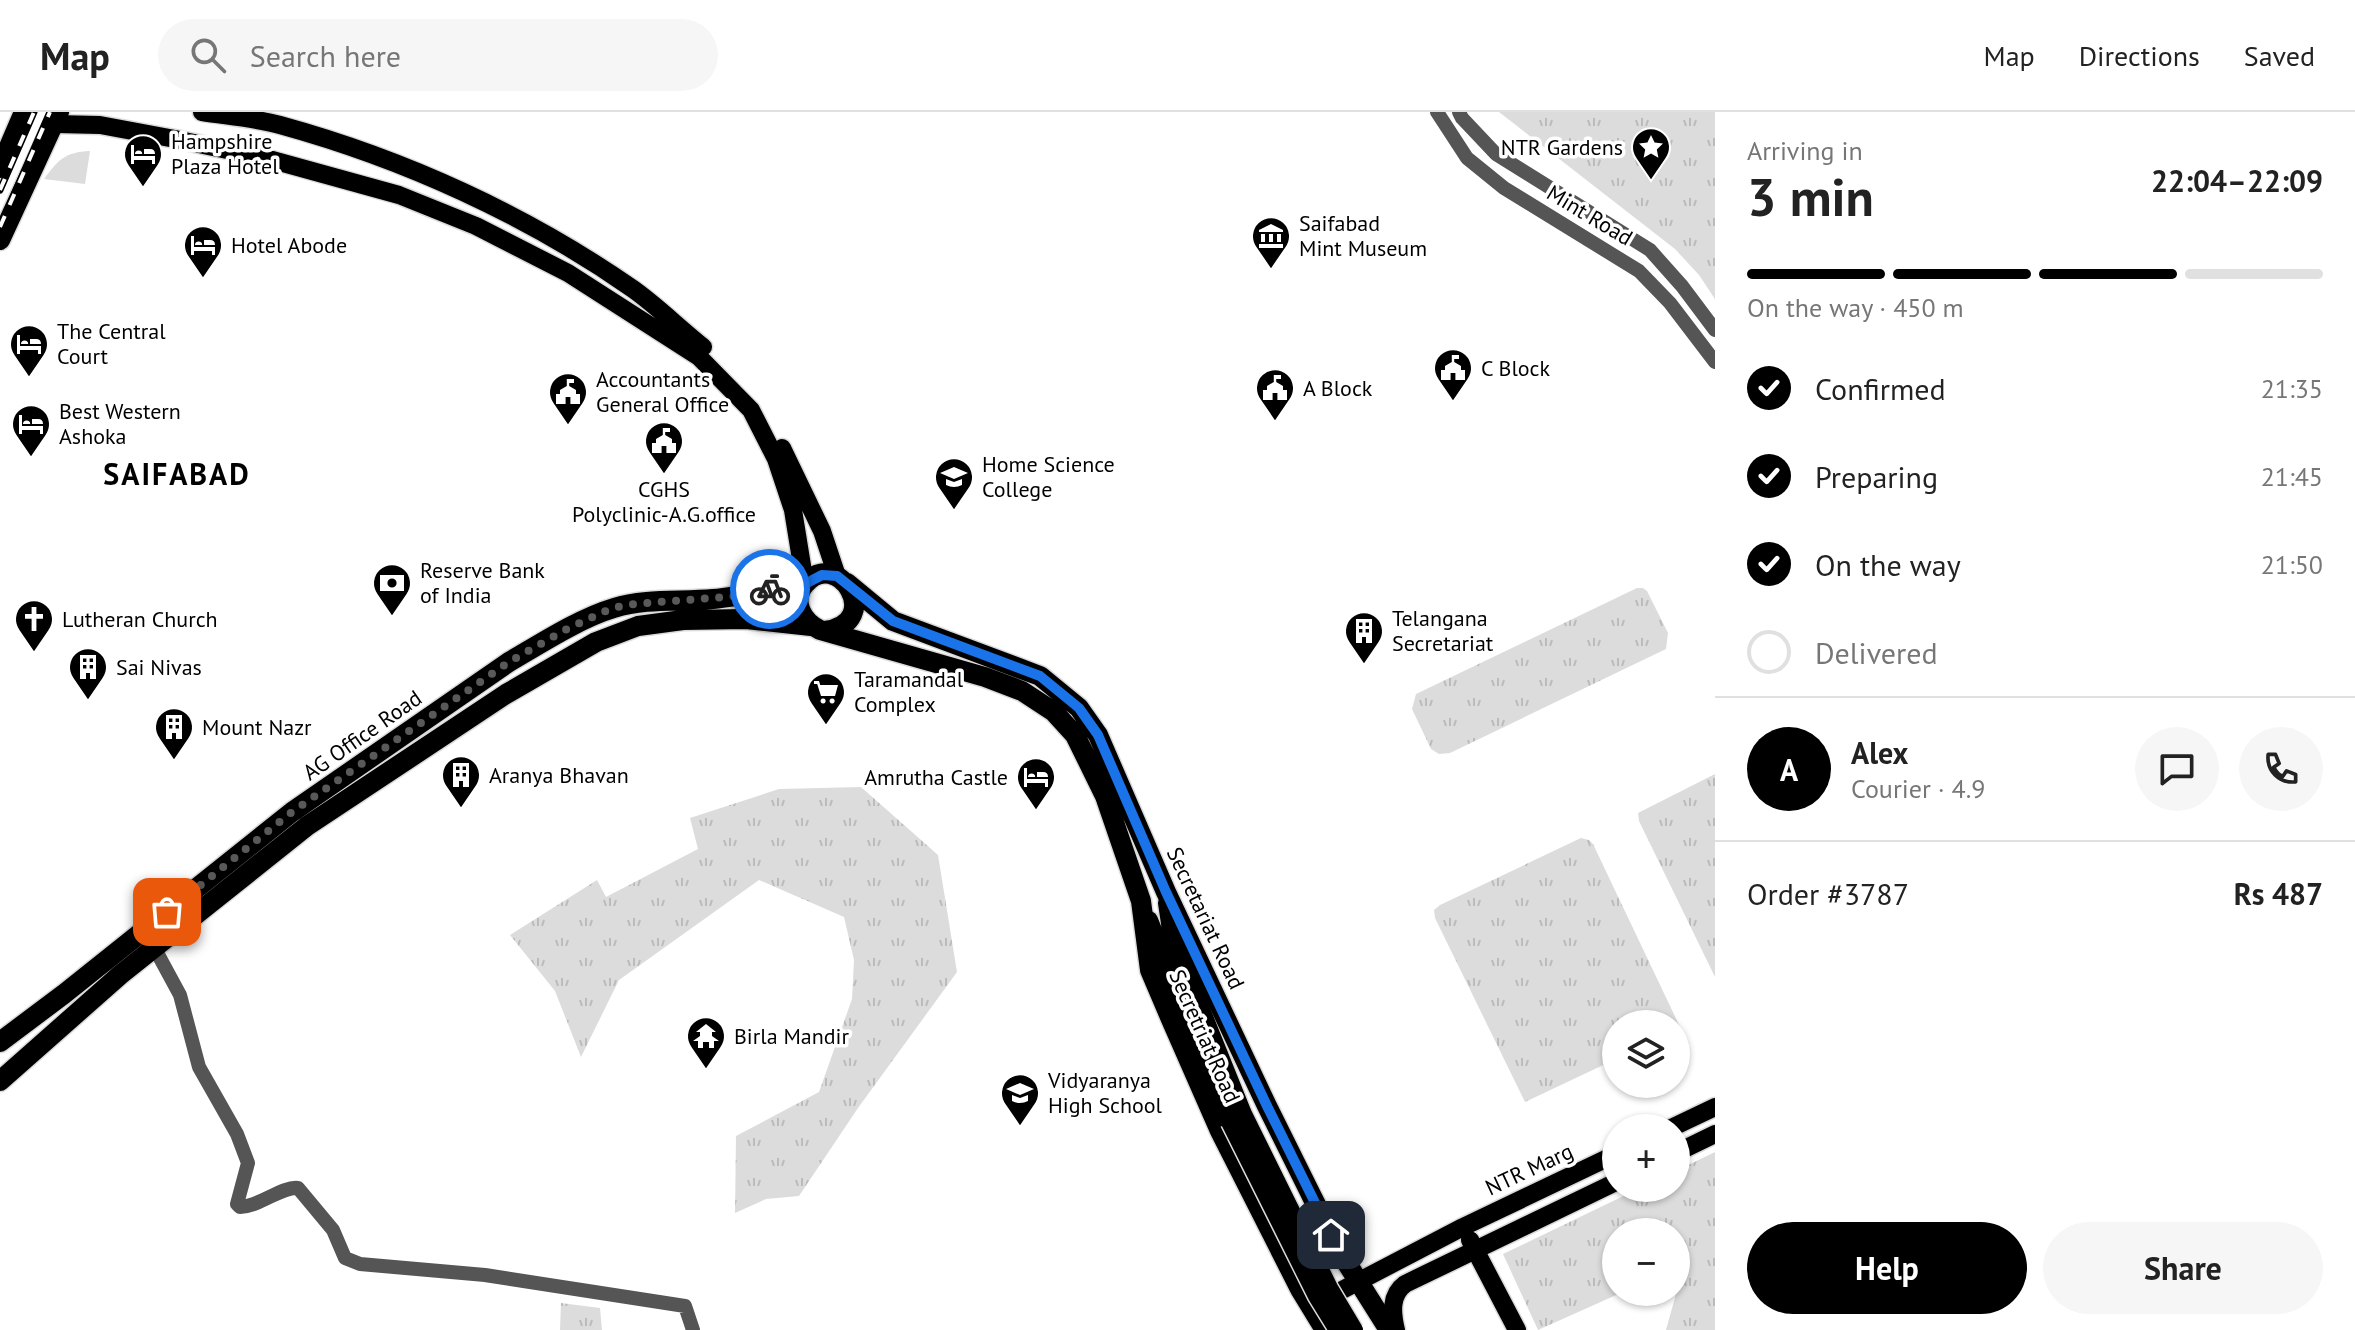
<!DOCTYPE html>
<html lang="en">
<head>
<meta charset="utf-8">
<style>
  body { margin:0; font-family:"PT Sans",sans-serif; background:#f6f6f6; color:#222; height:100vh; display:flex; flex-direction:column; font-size:30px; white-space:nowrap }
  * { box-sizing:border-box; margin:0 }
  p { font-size:26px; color:#767676 }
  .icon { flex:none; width:44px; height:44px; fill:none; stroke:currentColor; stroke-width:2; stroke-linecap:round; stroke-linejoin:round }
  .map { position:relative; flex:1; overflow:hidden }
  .panel { display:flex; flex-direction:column; background:#fff; width:640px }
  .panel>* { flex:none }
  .controls { position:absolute; left:1602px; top:898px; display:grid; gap:16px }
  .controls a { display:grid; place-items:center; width:88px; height:88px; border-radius:50%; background:#fff; box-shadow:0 2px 6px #0004; font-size:40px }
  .pin { position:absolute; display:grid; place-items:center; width:68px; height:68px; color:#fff; margin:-34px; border-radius:16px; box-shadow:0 4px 12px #0006 }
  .courier { position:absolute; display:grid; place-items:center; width:80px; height:80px; margin:-40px; border:6px solid #1a73e8; border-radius:50%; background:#fff; color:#222; box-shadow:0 2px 10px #0007 }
  .head em { font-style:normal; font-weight:600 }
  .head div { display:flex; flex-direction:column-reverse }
  .head { display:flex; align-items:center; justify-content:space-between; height:136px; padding:0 32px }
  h1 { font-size:52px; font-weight:600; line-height:60px }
  .bar { display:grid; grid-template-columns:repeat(4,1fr); gap:12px 8px; align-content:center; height:96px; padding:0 32px }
  .bar i { height:10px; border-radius:6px; background:#e0e0e0 }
  .bar .on { background:#000 }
  .bar p { grid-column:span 4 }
  .line { display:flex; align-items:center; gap:20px; padding:0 32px; border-top:2px solid #e0e0e0 }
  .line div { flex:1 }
  .round { display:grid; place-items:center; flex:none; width:84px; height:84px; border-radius:42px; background:#f6f6f6 }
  ol { padding:0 32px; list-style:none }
  li { display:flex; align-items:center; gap:24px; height:88px }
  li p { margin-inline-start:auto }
  li .icon { padding:8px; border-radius:50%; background:#000; color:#fff; stroke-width:4 }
  li:last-child { color:#767676 }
  li i { width:44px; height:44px; border:4px solid #e0e0e0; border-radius:50% }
  .cta { display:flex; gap:16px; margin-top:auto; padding:16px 32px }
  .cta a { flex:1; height:92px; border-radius:48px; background:#000; color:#fff; font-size:32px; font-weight:600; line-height:92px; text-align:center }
  .cta a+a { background:#f6f6f6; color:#222 }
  header { display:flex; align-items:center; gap:48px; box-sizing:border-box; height:112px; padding:0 40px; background:#fff; border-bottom:2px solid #e0e0e0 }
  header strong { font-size:38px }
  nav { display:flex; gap:44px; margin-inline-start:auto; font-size:28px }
  .search { width:560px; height:72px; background:#f6f6f6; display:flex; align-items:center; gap:20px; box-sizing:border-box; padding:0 28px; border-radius:44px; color:#767676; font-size:30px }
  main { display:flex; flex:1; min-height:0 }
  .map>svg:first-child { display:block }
  .grass { fill:url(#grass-tufts) }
  .garden { fill:#dcdcdc }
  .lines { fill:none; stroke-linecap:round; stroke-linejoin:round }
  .major-casing { stroke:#dbdbdb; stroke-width:21 }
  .highway-casing { stroke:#dbdbdb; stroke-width:23 }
  .minor { stroke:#555; stroke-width:14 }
  .major { stroke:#000; stroke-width:18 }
  .highway { stroke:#000; stroke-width:20 }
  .rail-casing { stroke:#000; stroke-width:7 }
  .rail { stroke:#fff; stroke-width:4; stroke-dasharray:12; stroke-linecap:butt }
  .major-bridge-casing { stroke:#dbdbdb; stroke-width:21; stroke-linecap:butt }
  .major-bridge { stroke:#000; stroke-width:18 }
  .done { stroke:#595959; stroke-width:8; stroke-dasharray:0 14.4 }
  .route { stroke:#1a73e8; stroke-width:10 }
  .labels { text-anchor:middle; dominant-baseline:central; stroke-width:7; stroke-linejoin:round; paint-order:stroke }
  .poi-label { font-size:22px; fill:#000; stroke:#fff; text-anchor:start }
  .street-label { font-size:22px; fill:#000; stroke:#fff }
  .district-label { font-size:30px; font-weight:bold; letter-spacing:2px; fill:#000; stroke:#fff }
</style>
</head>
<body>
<header>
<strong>Map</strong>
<div class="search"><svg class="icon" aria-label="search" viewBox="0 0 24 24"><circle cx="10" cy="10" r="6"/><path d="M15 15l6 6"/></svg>Search here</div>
<nav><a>Map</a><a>Directions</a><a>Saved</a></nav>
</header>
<main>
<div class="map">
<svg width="1715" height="1218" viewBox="0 0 1715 1218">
  <defs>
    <pattern id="grass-tufts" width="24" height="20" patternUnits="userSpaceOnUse" patternTransform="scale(2)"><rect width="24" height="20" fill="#dcdcdc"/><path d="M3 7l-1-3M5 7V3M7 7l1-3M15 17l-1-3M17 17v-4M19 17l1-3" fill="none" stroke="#bbb"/></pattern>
  </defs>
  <rect width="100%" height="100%" fill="#fff"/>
  <path class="grass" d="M1499,0H1715V187L1699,163L1675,137Z
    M1637,476H1643L1647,479L1668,521L1666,537L1450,641L1439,642L1431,637L1412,597L1416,582Z
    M1715,662V865L1639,709L1638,701Z
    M861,675L938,743L957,860L858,996L799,1084L766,1087L735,1101L736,1024L819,980L852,887L854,848L844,805L759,768L619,868L581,945L555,879L510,823L597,768L606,785L698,737L690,706L779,677Z
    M1581,726L1589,728L1593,732L1681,917L1676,919V912H1616V947L1525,990L1435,806L1434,798L1440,793Z
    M1715,1040V1218H1666L1684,1153L1676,1156V1120H1616V1180H1623L1538,1218L1503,1142L1640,1076H1676V1059Z
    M561,1191L600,1196L602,1218H560Z"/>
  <path class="garden" d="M90,39L85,72L44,67C58,48 65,40 90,39Z"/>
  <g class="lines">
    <g class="major-casing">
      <path id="major" d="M202,0C227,4 255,6 280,13C404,47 527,103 633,177C657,194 679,216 703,235
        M55,12L100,13L175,27L265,46L399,83L476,114L568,161L699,245L751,298L776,347L793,398L805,472
        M782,336L822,419L837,464
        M1167,791L1172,825L1243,1002
        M1149,808L1230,1010
        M1671,1016L1715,995
        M1676,1041L1715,1022
        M1470,1128L1517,1218
        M1321,1189L1463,1115L1616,1042
        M1396,1218C1392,1201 1390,1183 1405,1172L1616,1070"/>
    </g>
    <g class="highway-casing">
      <path id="highway" d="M0,56L24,0
        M0,128L59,0
        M847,471L893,509L1040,564L1079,596L1098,623L1166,780L1267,994L1338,1137L1389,1218
        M825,519C886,510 837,434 805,472C790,489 803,510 820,518L985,565L1022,579L1054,600L1075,623L1105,684L1141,789L1150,858L1170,905L1220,1019L1300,1177L1325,1218
        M0,930L64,882L292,700L509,550C540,532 580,506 614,496C646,486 680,490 713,487C744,484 774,477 805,472
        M0,969L120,863L307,714L506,582L596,530L638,514L683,508L746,507L811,514"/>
    </g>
    <path class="minor" d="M1437,0L1467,46L1504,76L1639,159L1670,191L1715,250
      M1459,0L1462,6L1496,42L1650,138L1682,174L1715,218
      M154,835L180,883L199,955L237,1022L248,1051L237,1092L240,1095C261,1094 282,1074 298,1076L333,1118L345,1146L360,1152L485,1163L685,1194L693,1218"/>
    <use href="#major" class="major"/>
    <use href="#highway" class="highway"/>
    <g class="rail-casing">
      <path id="rail" d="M0,78L34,0
        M0,115L50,0"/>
    </g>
    <use href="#rail" class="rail"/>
    <g class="major-bridge-casing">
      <path id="major-bridge" d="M1243,1002L1329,1176L1354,1218
        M1230,1010L1317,1184L1338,1218"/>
    </g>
    <use href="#major-bridge" class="major-bridge"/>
  </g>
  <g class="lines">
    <path class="done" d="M167,800L292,700L509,550L567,517L612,496L634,492L738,484L770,477"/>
    <path class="route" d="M770,477L805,472L822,463L837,464L893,509L1040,564L1079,596L1098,623L1166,780L1267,994L1331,1123"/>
  </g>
  <defs>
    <g id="sight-pin" transform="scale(2)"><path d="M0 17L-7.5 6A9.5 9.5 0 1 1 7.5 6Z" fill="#000" stroke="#fff"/><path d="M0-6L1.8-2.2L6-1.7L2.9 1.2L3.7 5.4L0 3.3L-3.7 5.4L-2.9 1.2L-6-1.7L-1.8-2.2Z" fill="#fff"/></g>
    <g id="hotel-pin" transform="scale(2)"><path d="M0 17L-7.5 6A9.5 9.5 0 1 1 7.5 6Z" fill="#000" stroke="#fff"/><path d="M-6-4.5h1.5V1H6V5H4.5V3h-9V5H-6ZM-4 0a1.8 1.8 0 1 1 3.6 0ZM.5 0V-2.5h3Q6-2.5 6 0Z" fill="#fff"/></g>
    <g id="museum-pin" transform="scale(2)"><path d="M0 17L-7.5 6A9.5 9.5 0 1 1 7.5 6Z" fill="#000" stroke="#fff"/><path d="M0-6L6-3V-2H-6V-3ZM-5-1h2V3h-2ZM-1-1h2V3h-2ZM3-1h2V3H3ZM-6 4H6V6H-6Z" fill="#fff"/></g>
    <g id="civic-pin" transform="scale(2)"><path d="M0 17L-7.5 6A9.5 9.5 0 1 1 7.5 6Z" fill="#000" stroke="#fff"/><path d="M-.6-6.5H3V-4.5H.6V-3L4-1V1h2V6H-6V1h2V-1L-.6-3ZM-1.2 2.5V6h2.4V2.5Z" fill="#fff"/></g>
    <g id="university-pin" transform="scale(2)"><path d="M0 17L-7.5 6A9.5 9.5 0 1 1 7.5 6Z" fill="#000" stroke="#fff"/><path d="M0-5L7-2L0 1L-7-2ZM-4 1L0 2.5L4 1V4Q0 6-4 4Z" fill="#fff"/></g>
    <g id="bank-pin" transform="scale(2)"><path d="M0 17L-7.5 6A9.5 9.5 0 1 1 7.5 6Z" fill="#000" stroke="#fff"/><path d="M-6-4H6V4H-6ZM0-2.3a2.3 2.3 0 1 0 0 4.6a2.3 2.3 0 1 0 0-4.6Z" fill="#fff"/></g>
    <g id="church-pin" transform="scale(2)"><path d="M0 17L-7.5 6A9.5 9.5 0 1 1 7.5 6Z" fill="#000" stroke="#fff"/><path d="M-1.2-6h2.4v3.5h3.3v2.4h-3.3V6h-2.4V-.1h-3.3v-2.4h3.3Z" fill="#fff"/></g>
    <g id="building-pin" transform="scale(2)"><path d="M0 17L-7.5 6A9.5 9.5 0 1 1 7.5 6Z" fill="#000" stroke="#fff"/><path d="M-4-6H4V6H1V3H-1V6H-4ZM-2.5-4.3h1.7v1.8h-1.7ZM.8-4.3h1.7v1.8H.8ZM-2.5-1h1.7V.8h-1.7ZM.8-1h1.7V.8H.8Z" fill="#fff"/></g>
    <g id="supermarket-pin" transform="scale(2)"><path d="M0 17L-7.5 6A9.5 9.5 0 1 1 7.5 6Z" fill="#000" stroke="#fff"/><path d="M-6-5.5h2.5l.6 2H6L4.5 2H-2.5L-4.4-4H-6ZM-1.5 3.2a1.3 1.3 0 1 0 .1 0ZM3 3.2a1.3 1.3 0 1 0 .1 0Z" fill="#fff"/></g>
    <g id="temple-pin" transform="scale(2)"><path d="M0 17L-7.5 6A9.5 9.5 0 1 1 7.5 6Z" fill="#000" stroke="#fff"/><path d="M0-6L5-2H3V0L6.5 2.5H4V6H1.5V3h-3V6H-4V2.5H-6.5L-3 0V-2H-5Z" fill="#fff"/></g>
    <g id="school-pin" transform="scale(2)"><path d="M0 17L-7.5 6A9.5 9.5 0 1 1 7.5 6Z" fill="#000" stroke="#fff"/><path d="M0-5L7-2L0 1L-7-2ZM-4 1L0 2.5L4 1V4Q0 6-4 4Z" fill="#fff"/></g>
  </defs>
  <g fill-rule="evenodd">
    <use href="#sight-pin" x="1651" y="35"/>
    <use href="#hotel-pin" x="143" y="42"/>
    <use href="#museum-pin" x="1271" y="124"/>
    <use href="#hotel-pin" x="203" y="133"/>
    <use href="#hotel-pin" x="29" y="232"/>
    <use href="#civic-pin" x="1453" y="256"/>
    <use href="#civic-pin" x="1275" y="276"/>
    <use href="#civic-pin" x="568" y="280"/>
    <use href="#hotel-pin" x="31" y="312"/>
    <use href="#civic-pin" x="664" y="329"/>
    <use href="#university-pin" x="954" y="365"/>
    <use href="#bank-pin" x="392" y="471"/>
    <use href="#church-pin" x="34" y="507"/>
    <use href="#building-pin" x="1364" y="519"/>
    <use href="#building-pin" x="88" y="555"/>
    <use href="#supermarket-pin" x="826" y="580"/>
    <use href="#building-pin" x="174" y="615"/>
    <use href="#building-pin" x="461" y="663"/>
    <use href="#hotel-pin" x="1036" y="665"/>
    <use href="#temple-pin" x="706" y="924"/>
    <use href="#school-pin" x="1020" y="981"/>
  </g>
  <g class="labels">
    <g class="poi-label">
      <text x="171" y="29">Hampshire<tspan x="171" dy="25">Plaza Hotel</tspan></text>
      <text x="1623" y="35" text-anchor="end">NTR Gardens</text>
      <text x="1299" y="111">Saifabad<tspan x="1299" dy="25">Mint Museum</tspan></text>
      <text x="231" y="133">Hotel Abode</text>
      <text x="57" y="219">The Central<tspan x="57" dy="25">Court</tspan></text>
      <text x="1481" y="256">C Block</text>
      <text x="596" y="267">Accountants<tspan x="596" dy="25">General Office</tspan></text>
      <text x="1303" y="276">A Block</text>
      <text x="59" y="299">Best Western<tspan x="59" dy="25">Ashoka</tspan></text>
      <text x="982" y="352">Home Science<tspan x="982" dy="25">College</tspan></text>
      <text x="664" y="377" text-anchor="middle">CGHS<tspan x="664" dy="25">Polyclinic-A.G.office</tspan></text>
      <text x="420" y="458">Reserve Bank<tspan x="420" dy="25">of India</tspan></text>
      <text x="1392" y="506">Telangana<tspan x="1392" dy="25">Secretariat</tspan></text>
      <text x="62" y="507">Lutheran Church</text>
      <text x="116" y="555">Sai Nivas</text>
      <text x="854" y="567">Taramandal<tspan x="854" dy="25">Complex</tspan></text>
      <text x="202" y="615">Mount Nazr</text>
      <text x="489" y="663">Aranya Bhavan</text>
      <text x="1008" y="665" text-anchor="end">Amrutha Castle</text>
      <text x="734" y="924">Birla Mandir</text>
      <text x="1048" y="968">Vidyaranya<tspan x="1048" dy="25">High School</tspan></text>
    </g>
    <g class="street-label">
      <text transform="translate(1590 103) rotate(31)">Mint Road</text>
      <text transform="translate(362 623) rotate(-35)">AG Office Road</text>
      <text transform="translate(1206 806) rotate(65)">Secretariat Road</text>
      <text transform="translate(1205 924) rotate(66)">Secretriat Road</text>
      <text transform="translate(1529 1057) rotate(-25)">NTR Marg</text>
    </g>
    <g class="district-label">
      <text x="177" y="361">SAIFABAD</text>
    </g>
  </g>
</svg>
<div class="controls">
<a><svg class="icon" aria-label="layers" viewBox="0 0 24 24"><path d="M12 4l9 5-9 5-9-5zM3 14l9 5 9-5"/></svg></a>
<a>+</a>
<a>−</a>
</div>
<div class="pin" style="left:167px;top:800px;background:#ea580c"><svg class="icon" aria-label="bag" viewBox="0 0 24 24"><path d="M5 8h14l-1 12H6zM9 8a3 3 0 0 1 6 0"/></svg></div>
<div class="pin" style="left:1331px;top:1123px;background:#1f2937"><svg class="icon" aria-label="home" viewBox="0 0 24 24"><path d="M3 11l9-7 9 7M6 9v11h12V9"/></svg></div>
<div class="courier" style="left:770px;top:477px"><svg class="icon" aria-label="bike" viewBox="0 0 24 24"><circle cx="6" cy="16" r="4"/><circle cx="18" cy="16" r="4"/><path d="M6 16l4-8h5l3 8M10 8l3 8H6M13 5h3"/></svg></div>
</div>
<section class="panel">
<div class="head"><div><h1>3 min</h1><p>Arriving in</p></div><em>22:04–22:09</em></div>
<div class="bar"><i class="on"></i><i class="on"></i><i class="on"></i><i></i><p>On the way · 450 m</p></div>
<ol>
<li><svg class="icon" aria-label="check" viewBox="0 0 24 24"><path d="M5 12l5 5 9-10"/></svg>Confirmed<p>21:35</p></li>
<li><svg class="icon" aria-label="check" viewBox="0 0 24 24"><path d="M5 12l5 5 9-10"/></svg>Preparing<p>21:45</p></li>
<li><svg class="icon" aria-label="check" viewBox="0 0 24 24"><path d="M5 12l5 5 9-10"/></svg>On the way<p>21:50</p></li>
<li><i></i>Delivered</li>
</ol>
<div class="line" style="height:144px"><b class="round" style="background:#000;color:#fff">A</b><div><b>Alex</b><p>Courier · 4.9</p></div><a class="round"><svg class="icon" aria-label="chat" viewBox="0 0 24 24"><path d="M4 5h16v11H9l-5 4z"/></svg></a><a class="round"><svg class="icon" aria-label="phone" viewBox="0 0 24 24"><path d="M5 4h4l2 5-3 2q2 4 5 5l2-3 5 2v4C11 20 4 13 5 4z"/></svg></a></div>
<div class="line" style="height:104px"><div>Order #3787</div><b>Rs 487</b></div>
<div class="cta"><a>Help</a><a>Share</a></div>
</section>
</main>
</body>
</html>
